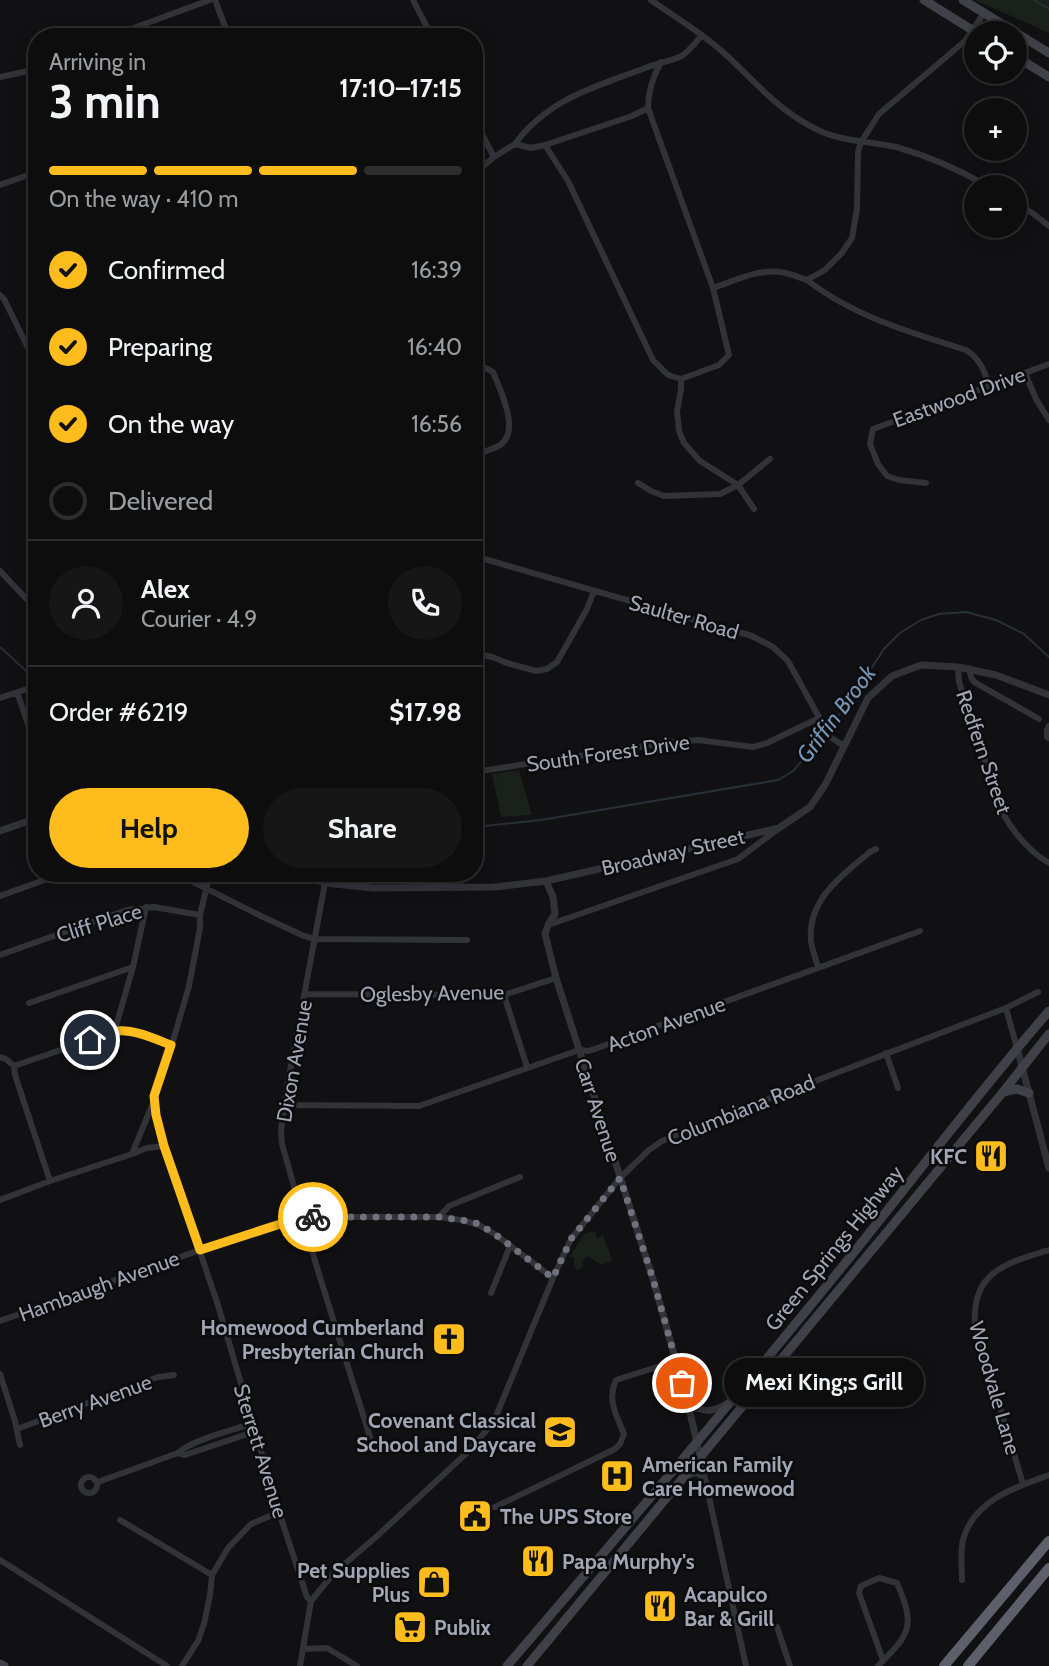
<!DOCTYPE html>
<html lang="en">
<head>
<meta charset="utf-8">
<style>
  body { margin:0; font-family:Cabin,sans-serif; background:#161617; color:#f1f3f6; height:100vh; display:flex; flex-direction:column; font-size:26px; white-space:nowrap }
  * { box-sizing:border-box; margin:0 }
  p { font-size:23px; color:#9a9c9e }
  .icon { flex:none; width:38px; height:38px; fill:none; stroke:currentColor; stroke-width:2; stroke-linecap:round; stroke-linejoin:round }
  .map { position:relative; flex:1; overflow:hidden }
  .details { position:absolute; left:28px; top:28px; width:455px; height:854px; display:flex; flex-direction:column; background:#0d0d0e; border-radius:28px; box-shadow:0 4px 18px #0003,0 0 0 2px #2d2d2e }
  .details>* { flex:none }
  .fabs { position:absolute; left:964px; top:21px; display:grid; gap:14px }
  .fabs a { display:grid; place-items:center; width:63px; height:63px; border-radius:50%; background:#0d0d0e; box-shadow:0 4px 18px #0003,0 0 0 2px #2d2d2e; font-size:35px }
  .pin { position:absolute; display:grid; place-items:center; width:60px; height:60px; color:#fff; margin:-30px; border:4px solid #fff; border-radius:50%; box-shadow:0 2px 7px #0007 }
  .courier { position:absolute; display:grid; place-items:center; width:70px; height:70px; margin:-35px; border:5px solid #ffbc1d; border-radius:50%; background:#fff; color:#222; box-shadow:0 2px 9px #0007 }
  .bubble { position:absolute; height:49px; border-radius:24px; background:#0d0d0e; box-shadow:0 4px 18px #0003,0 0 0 2px #2d2d2e; font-size:23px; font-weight:700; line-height:49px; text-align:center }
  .head em { font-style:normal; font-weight:700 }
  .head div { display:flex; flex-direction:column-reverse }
  .head { display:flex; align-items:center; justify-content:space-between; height:119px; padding:0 21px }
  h1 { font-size:46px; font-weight:700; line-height:52px }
  .bar { display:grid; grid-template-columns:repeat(4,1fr); gap:10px 7px; align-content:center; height:84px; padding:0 21px }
  .bar i { height:9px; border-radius:5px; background:#2d2d2e }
  .bar .current { background:#ffbc1d }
  .bar p { grid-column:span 4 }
  .line { display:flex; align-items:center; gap:18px; padding:0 21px; border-top:2px solid #2d2d2e }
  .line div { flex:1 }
  .round { display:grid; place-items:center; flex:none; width:74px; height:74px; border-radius:37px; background:#161617 }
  ol { padding:0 21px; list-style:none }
  li { display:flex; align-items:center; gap:21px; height:77px }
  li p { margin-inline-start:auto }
  li .icon { padding:7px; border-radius:50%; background:#ffbc1d; color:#111; stroke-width:4 }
  li:last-child { color:#9a9c9e }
  li i { width:38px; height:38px; border:4px solid #2d2d2e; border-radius:50% }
  .button { display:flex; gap:14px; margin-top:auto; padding:14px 21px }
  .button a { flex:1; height:80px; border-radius:42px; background:#ffbc1d; color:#111; font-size:28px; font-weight:700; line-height:80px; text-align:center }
  .button a+a { background:#161617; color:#f1f3f6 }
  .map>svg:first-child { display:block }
  .green { fill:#19211a }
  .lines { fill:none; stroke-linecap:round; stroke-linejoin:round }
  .stream { stroke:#272f37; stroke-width:2 }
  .minor { stroke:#323338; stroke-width:6 }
  .tertiary { stroke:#323338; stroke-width:7 }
  .secondary { stroke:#404148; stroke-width:9 }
  .motorway { stroke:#5d606a; stroke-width:10 }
  .done { stroke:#6f727c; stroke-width:7; stroke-dasharray:0 12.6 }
  .route { stroke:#ffbc1d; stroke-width:9 }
  .labels { text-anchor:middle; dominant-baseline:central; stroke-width:5; stroke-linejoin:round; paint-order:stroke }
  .street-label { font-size:21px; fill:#a1a6b5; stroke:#0c0c0e }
  .poi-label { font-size:21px; font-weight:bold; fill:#a1a6b5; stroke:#0c0c0e; text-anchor:start }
  .water-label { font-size:23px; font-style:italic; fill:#7494b4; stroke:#0c0c0e }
</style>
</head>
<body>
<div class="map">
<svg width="1049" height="1666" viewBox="0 0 1049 1666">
  <rect width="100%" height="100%" fill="#111113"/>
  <path class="green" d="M975,0H1049V33Z
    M519,770L532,815L501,817L492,774Z
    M595,1231L597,1238L603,1235L612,1260L602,1265L587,1256L582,1262L583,1267L577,1271L574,1264V1257H570L584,1234Z"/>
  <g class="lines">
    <path class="stream" d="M1034,0L1049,9
      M0,647L37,681
      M829,728L851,699L884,649L900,633L921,620L939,614L966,612L996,620L1024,634L1049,657
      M474,827L541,820L778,780L793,771L826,733"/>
    <path class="minor" d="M215,0L229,37
      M413,0L432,37
      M651,0C675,17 702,33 724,53C756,82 778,111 818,130C843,142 870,141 896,147C929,156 960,170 989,187
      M109,37L210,0
      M661,62C652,78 648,91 648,108L713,288L729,355L719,365L681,379
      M0,77L37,69
      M474,119L494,157
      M515,144C548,98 598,86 648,67C658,63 676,60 683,55C690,50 696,42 702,35
      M545,145L568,181L653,360L668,375L681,379
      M474,174L494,157L515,144L531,148L545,145L632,116L648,108
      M0,185L37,172
      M1015,203L1031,212L1049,226
      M807,280C853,316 911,333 966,350C980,359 984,370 989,385
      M713,288C734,281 757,269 780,272C789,273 798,277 807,280L825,270L841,254L852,238L857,209L858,152L861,142L879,114L965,41L984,13
      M0,295L4,299L37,366
      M474,370L486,368L493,372C500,390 521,431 500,445C493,450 482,452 474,455
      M1025,373L1036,399L1049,420
      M681,379V389L677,412L679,431L684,443L700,461L738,485L754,509
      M638,483L651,491L664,496L720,494L738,485L770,459
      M926,483L899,480L887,476L878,464L870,444L873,429L1049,364
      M474,556L752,636L773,647L788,661L830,737L844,746
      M0,571L37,610
      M474,653L492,657L507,663L536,671L547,669L557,662L587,609L594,591
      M958,667L959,682L1002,812C1014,833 1028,851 1049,863
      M969,668L971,677L974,682L1039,719
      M17,692L37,750
      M0,698L27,689
      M1049,726L1047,730V737L1049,738
      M474,772L671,742L698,740L753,747L767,743L819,718
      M175,873L261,916L304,936L315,939L467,940
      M325,883L287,1087L281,1130L282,1144L318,1271L370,1437
      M0,896L64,873
      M548,925L738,859L778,829
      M0,955L127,910L154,907L200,915
      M818,968C816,959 812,950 811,941C807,900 843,874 870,852L876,849
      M305,994L493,995H504L556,978
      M504,995L527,1067
      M29,1003L133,967
      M1006,1008L1017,1048
      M116,1031V1026L133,967L146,907
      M886,1053L898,1088
      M0,1057L6,1059L14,1066
      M14,1066L116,1031L132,1033L171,1044
      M14,1066L15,1075L50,1181
      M155,1098L156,1115L164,1146L217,1302L279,1512L307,1597L311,1601
      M285,1105L419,1106L579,1050L589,1051L920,931
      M132,1154L147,1148L164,1146
      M0,1200L50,1181L132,1154L155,1098L175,1034L189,986L200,928V915L210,873
      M439,1217L449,1206L520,1177
      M491,1293L510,1246
      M0,1321L200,1250L302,1217H439L462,1220L479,1225L496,1235L553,1278
      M0,1374L15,1421L20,1445
      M17,1429L158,1377L174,1375
      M178,1453L185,1455L256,1431
      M700,1456L746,1666
      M81 1485a8 8 0 1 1 16 0a8 8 0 1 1-16 0Z
      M98,1482L178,1453C191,1440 234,1430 253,1423
      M1023,1484L975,1325C971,1272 1006,1263 1049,1250
      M495,1507L615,1449L620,1444L624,1434C616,1414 607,1400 616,1380L676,1361
      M120,1520L212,1575
      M0,1560L167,1666
      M962,1580C962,1567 960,1553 963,1540C973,1501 1015,1487 1049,1475
      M777,1627L790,1666
      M303,1649L327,1648L357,1666
      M182,1666L198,1641L204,1624L210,1595L212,1575L228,1548L251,1524L279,1512
      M300,1666L311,1601L334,1573L376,1537L470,1450L494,1421L553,1278L571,1239L620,1178L649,1150L662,1141L695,1127L1006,1008L1038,992
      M878,1666C910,1634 916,1627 897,1583L879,1578L861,1586L859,1593L883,1660"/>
    <path class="tertiary" d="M0,831L37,818
      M296,873L325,883L373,888L495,887L546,881L779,828L810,807L825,785L868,698L892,676L921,665L958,667L996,675L1049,695
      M546,881L553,897L555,914L548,925L545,934L556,978L653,1279L688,1404L700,1456
      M1017,1048L1049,1168
      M688,1404C702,1412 713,1413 726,1404
      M686,1477L692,1473H698L706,1482"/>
    <path class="secondary" d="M924,0L977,33
      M963,0L1049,53
      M1015,56L1049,77
      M1003,1092L1017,1089L1029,1093
      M0,1664L4,1666
      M507,1666C620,1534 732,1402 842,1267C911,1182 977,1094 1049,1011
      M527,1666L1003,1092L1049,1034"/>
    <path class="motorway" d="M944,1666L1049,1541
      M968,1666L1049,1568"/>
  </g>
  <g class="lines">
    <path class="done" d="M313,1217H439L462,1220L479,1224L496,1235L553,1278L571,1239L620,1178L653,1279L682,1383"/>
    <path class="route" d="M90,1040C99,1037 108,1033 117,1031C134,1029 155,1039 171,1045L154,1096L156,1115L164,1146L200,1250L302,1217H313"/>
  </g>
  <defs>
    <g id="restaurant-square" transform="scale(1.75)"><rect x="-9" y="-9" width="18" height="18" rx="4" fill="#ffbc1d" stroke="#0c0c0e"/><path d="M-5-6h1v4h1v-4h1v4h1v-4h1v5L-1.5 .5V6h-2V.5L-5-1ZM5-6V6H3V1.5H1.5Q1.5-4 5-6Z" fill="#111"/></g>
    <g id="church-square" transform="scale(1.75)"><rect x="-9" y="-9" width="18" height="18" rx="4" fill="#ffbc1d" stroke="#0c0c0e"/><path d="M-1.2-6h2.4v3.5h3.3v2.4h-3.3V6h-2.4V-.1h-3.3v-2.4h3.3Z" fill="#111"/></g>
    <g id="school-square" transform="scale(1.75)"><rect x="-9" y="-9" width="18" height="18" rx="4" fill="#ffbc1d" stroke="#0c0c0e"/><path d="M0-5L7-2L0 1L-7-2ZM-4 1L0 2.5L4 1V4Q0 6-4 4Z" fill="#111"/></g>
    <g id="hospital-square" transform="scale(1.75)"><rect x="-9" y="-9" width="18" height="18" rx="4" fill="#ffbc1d" stroke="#0c0c0e"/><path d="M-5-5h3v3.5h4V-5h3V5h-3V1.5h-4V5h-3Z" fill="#111"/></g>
    <g id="civic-square" transform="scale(1.75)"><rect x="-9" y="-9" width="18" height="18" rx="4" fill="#ffbc1d" stroke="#0c0c0e"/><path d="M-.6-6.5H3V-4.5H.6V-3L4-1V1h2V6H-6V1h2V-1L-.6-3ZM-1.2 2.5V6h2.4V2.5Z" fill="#111"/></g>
    <g id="shop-square" transform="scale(1.75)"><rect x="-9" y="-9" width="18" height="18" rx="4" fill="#ffbc1d" stroke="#0c0c0e"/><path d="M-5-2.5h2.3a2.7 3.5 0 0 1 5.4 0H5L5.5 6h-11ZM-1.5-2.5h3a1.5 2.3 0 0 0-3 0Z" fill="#111"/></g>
    <g id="supermarket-square" transform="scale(1.75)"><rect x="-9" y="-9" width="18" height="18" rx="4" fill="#ffbc1d" stroke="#0c0c0e"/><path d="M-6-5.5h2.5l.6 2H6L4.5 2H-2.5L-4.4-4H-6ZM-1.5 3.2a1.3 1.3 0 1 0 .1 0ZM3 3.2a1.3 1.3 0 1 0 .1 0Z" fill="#111"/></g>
  </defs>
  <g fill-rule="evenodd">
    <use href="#restaurant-square" x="991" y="1156"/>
    <use href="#church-square" x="449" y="1339"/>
    <use href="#school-square" x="560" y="1432"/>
    <use href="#hospital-square" x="617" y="1476"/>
    <use href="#civic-square" x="475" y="1516"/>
    <use href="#restaurant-square" x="538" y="1561"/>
    <use href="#shop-square" x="434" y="1582"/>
    <use href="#restaurant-square" x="660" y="1606"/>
    <use href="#supermarket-square" x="410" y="1627"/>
  </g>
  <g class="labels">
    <g class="street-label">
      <text transform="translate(959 397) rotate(-20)">Eastwood Drive</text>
      <text transform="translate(684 617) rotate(16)">Saulter Road</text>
      <text transform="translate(984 752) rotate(71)">Redfern Street</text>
      <text transform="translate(608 753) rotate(-8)">South Forest Drive</text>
      <text transform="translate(673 852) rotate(-13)">Broadway Street</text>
      <text transform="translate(99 923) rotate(-17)">Cliff Place</text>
      <text transform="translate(432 993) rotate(-1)">Oglesby Avenue</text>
      <text transform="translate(666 1024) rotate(-20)">Acton Avenue</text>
      <text transform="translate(294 1061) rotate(-80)">Dixon Avenue</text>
      <text transform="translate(598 1110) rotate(72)">Carr Avenue</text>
      <text transform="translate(741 1110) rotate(-22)">Columbiana Road</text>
      <text transform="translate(834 1248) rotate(-51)">Green Springs Highway</text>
      <text transform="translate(99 1286) rotate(-20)">Hambaugh Avenue</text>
      <text transform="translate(995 1388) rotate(74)">Woodvale Lane</text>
      <text transform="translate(95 1401) rotate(-20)">Berry Avenue</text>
      <text transform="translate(261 1451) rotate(73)">Sterrett Avenue</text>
    </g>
    <g class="poi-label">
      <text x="967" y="1156" text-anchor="end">KFC</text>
      <text x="424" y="1327" text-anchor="end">Homewood Cumberland<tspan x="424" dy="24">Presbyterian Church</tspan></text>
      <text x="536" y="1420" text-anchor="end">Covenant Classical<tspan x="536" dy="24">School and Daycare</tspan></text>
      <text x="642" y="1464">American Family<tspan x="642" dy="24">Care Homewood</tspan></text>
      <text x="500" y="1516">The UPS Store</text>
      <text x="562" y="1561">Papa Murphy's</text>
      <text x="410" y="1570" text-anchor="end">Pet Supplies<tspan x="410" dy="24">Plus</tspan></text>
      <text x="684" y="1594">Acapulco<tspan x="684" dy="24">Bar &amp; Grill</tspan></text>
      <text x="434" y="1627">Publix</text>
    </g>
    <g class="water-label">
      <text transform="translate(836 714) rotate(-53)">Griffin Brook</text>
    </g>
  </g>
</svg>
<div class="fabs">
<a><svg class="icon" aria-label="locate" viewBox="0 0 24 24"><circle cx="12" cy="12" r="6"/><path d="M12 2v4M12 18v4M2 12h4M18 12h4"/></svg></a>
<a>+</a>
<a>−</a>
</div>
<div class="pin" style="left:682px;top:1383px;background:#ea580c"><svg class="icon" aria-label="bag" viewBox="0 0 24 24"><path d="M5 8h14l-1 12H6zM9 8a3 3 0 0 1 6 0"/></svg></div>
<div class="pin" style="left:90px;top:1040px;background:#1f2937"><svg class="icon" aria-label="home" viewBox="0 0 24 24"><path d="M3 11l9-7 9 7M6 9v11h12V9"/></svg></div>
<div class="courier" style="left:313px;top:1217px"><svg class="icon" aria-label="bike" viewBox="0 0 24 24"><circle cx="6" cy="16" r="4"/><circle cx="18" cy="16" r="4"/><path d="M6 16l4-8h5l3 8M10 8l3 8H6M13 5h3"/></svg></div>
<div class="bubble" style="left:724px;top:1358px;width:200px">Mexi King;s Grill</div>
<section class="details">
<div class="head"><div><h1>3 min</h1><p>Arriving in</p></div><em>17:10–17:15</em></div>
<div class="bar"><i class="current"></i><i class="current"></i><i class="current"></i><i></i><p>On the way · 410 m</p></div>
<ol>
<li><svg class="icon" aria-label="check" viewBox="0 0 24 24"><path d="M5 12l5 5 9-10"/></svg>Confirmed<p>16:39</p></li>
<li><svg class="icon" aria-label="check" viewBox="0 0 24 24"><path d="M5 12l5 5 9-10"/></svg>Preparing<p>16:40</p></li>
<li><svg class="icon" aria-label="check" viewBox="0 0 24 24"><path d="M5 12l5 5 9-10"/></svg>On the way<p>16:56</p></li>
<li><i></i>Delivered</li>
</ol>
<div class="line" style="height:126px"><a class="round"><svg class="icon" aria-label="person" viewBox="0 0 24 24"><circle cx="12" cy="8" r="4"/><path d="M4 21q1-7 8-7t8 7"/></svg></a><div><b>Alex</b><p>Courier · 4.9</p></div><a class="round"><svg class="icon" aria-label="phone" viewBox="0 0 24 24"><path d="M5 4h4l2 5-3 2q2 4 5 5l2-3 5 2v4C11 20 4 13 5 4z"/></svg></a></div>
<div class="line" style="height:91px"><div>Order #6219</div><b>$17.98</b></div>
<div class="button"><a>Help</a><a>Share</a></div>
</section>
</div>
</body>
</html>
